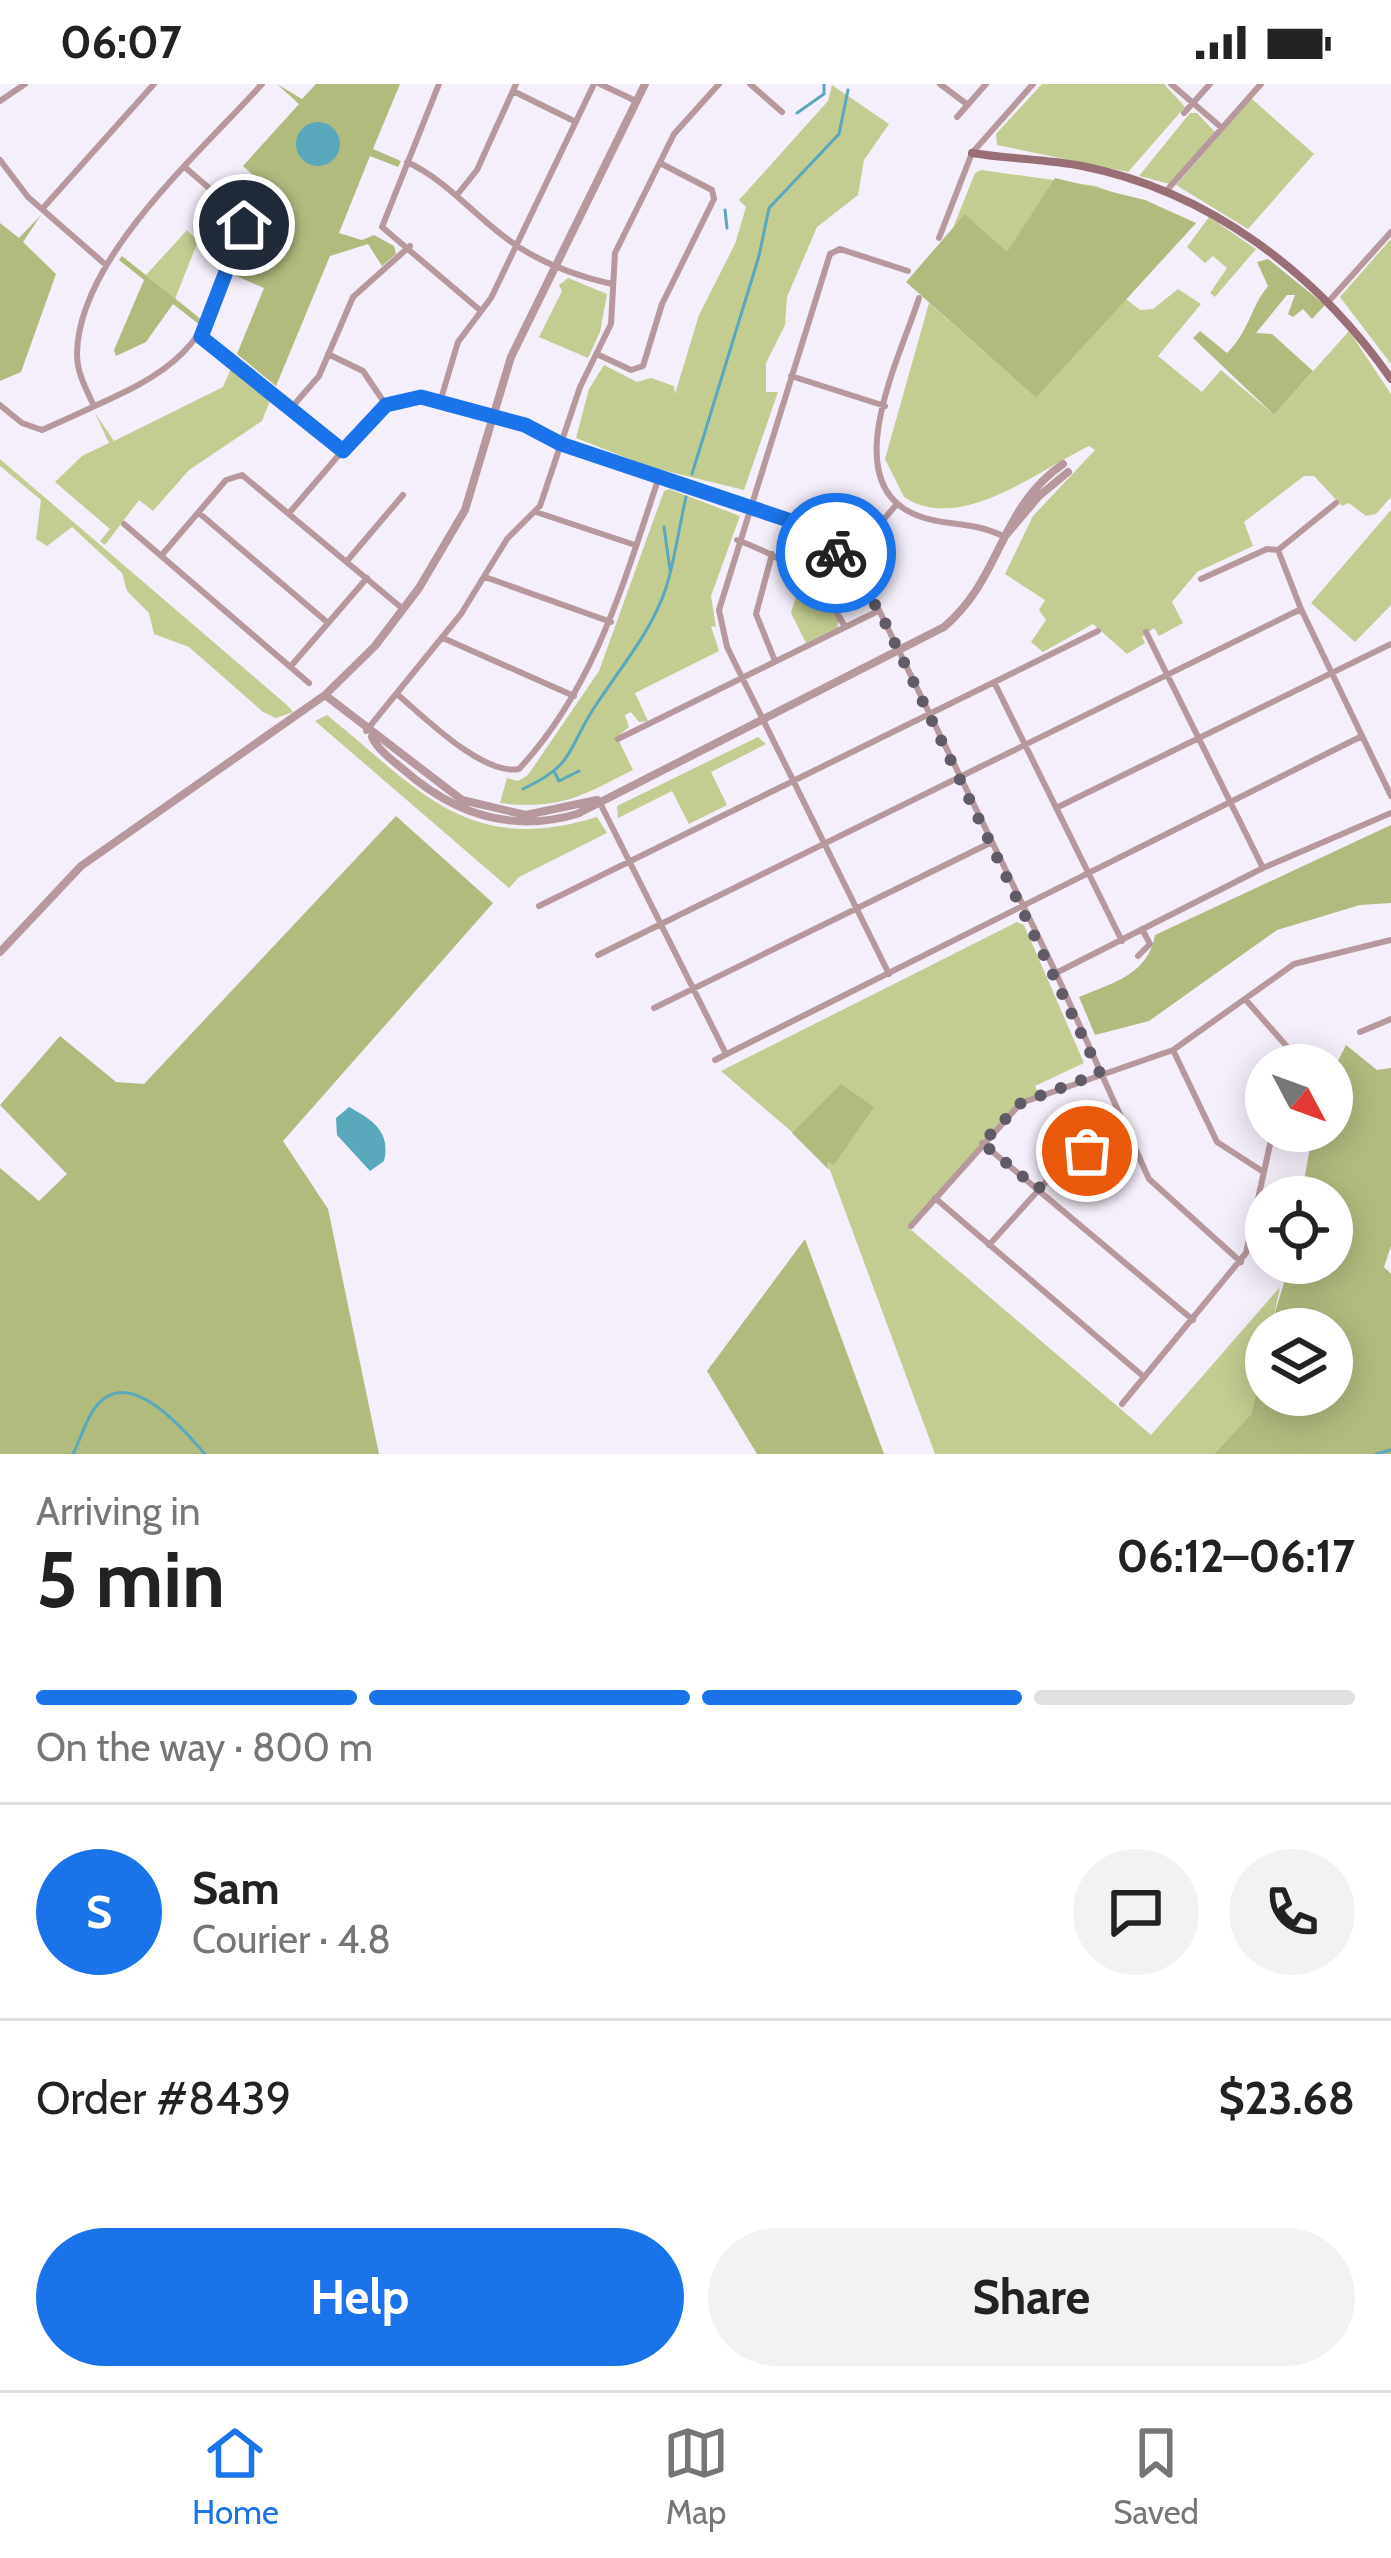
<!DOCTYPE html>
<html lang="en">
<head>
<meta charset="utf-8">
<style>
  body { margin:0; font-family:Cabin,sans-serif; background:#f2f2f2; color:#222; height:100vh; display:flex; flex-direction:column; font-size:45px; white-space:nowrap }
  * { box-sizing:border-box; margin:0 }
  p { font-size:39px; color:#767676 }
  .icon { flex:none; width:66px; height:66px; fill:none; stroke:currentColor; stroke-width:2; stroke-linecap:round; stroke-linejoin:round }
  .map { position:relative; height:1370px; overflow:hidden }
  .details { display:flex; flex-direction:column; background:#fff; flex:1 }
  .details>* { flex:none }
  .needle { width:78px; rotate:131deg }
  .controls { position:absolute; left:1245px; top:960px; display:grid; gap:24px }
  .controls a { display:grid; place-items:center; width:108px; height:108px; border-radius:50%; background:#fff; box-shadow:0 6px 30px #0003; font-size:60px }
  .pin { position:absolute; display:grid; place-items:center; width:102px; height:102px; color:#fff; margin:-51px; border:6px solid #fff; border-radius:50%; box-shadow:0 3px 12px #0007 }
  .courier { position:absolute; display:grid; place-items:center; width:120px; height:120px; margin:-60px; border:9px solid #1a73e8; border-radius:50%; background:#fff; color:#222; box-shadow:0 3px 15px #0007 }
  .head em { font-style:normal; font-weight:800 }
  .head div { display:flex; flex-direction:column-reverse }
  .head { display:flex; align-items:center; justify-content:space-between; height:204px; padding:0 36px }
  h1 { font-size:78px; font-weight:800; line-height:90px }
  .bar { display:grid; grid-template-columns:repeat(4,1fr); gap:18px 12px; align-content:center; height:144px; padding:0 36px }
  .bar i { height:15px; border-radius:9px; background:#e0e0e0 }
  .bar .selected { background:#1a73e8 }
  .bar p { grid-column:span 4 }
  .line { display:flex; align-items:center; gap:30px; padding:0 36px; border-top:3px solid #e0e0e0 }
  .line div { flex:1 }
  .round { display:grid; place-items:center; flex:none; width:126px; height:126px; border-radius:63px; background:#f2f2f2 }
  .button { display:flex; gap:24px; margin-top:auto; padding:24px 36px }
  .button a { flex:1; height:138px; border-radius:72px; background:#1a73e8; color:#fff; font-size:48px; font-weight:800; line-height:138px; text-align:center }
  .button a+a { background:#f2f2f2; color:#222 }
  .status { display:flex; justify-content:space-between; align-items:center; height:84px; padding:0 60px; background:#fff; direction:ltr }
  .status svg { height:33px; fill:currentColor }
  .dock { display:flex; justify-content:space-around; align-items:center; height:168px; border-top:3px solid #e0e0e0; background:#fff; font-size:33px; color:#767676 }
  .dock a { display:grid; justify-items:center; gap:6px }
  .dock .selected { color:#1a73e8 }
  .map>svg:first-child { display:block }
  .green { fill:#c3cd91 }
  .forest { fill:#b1bb7e }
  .water { fill:#59a8bb }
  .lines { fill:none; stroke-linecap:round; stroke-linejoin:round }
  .stream { stroke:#59a8bb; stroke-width:3 }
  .minor { stroke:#b7999d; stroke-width:6 }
  .tertiary { stroke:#b7999d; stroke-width:8 }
  .secondary { stroke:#996e75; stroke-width:8 }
  .done { stroke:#615b67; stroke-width:12; stroke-dasharray:0 21.6 }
  .route { stroke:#1a73e8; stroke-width:15 }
</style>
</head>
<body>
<div class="status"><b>06:07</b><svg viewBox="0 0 49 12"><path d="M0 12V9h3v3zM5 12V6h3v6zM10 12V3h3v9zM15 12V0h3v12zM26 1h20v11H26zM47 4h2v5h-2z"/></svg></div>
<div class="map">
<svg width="1391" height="1370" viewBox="0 0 1391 1370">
  <rect width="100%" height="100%" fill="#f5eefb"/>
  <path class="green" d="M1042,0H1164L1185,23L1128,88L997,61L996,50Z
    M832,1L889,40L864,76L858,111L817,143L787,213L785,241L766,279V308H778L744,406L650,383L576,354L589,305L604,281L637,298L651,294L674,302L675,310L699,231L735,160L746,123L739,116L828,17Z
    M1251,14L1314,70L1248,145L1176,101Z
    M1190,29H1197L1215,48L1170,100L1139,92Z
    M981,86L1096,102L1196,139L1126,215L1140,226L1153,225L1178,205L1201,220L1158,272L1202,308L1221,286L1274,331L1349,247L1391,310V413L1376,430L1366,432L1349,419L1342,422L1314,392H1304L1244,438L1253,462L1197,488L1172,518L1183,539L1159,552L1154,544L1142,553L1145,559L1127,570L1093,540L1043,568L1031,558L1046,536L1039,526L1045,516L1005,490L1033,432L1095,366L1089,362C1037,387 960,450 904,413L885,375L929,219L1036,314L1094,250L966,131L953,144L975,89Z
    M1209,133L1256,165L1215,213L1210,209L1227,184L1213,172L1205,179L1187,163Z
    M187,146L198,157L175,215L146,191Z
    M1391,155V280L1340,213Z
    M568,194L607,210L600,248L588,274L539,253L562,207L559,201Z
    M232,282L271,314L262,337L189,386L153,427L139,416L105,461L100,457L110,445L55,398L82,372L109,359L95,329L114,357L223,303Z
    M0,375L288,622L293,628L276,634L263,628L189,563L154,550L149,529L127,507L122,489L72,443L47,462L36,455L41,416L0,382Z
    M669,405L740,432L711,512L716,543L711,542L719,567L635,609L648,637L639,638L631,628L625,631L629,643L617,653L633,686C588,708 564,727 500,719L507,694L518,697L528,691L599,587L664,407Z
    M1391,426V521L1355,558L1311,519Z
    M802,492L839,536L837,544L806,559L791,529Z
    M327,631C420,706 467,773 597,733L607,749L519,793L509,804L315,637Z
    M758,653L766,660L711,688L727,721L689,740L672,707L618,734L617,722Z
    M1017,838L1024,841L1084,979L1035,1002L1039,1011L1006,1032L910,1145L1151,1351L1280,1203L1271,1245H1266L1255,1326L1214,1370H935L827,1078L721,987Z"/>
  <path class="forest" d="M277,0L302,15L316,0H400L373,65L401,77L398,83L370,72L339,149L362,156L374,151L394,162L396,170L382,182L368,160L330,172L276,302L237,270L264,204L234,191L252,146L247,130L268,105L243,82L299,20Z
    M1055,94L1145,116L1196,139L1036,314L906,198L965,130L1007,168Z
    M41,131L23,158L56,190L21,288L0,297V139L19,154Z
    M122,172L202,236L200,241L173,220L146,258L116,272L114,266L144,196L119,176Z
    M1268,175L1325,221L1312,235L1303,225L1293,233L1288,230L1295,211H1287L1256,249L1272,250L1313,287L1274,331L1193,254L1200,247L1227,269C1250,246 1249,226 1268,202L1257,178Z
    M396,732L493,819L283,1057L328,1125L379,1370H0V1084L39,1117L67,1090L0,1021L60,952L116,998L144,1000Z
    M1391,741V819L1360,821L1277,846L1149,937L1095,951L1079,913C1112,899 1148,891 1155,851Z
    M1346,961L1377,986L1391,984V1162L1384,1183L1391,1190V1370H1214L1252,1329L1266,1264V1311H1332V1245H1270L1290,1179H1332V1113H1301L1313,1047H1332V989Z
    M841,1000L874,1023L834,1081L827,1077L829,1086L792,1049Z
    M805,1155L884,1370H757L707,1287Z"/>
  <path class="water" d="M296 60a22 22 0 1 1 44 0a22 22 0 1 1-44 0Z
    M349,1023C373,1036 391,1048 384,1077L370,1087L337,1051L336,1034Z"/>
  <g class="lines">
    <path class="stream" d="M797,29L824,10V0
      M725,126L727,144
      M692,390L759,172L769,124L839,50L848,6
      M664,443L670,486
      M555,689L559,697L579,687
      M523,705C576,680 566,667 594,624C619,585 651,549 666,504C675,475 679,443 686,413
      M73,1370C81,1355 87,1331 99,1319C132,1284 184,1346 205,1370
      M1376,1370L1391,1366"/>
    <path class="minor" d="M439,0L382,143L481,227
      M600,0L636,17
      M750,0L782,28
      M940,0L968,21
      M1171,0L1222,44
      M513,7L576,38
      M0,17L25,0
      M1184,29L1210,0
      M957,33L986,0
      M0,76L28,113L106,181
      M407,78C446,96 472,129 506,154C536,177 576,192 612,200
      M1167,106L1261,0
      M457,111L477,86L516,0
      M43,124L154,0
      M939,154L972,69L1033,0
      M919,214C901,272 835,398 916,431C944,443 971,436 1005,453
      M1329,217L1391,148
      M201,253L342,367
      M328,270L363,287L386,321
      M599,271L631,286L643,282L662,220L714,115L712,106L660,79
      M791,292L885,322
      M440,318L458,258L491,214L594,0
      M0,321L22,339L42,346C166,289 202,286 244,146L239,130L187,85
      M94,322C86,305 77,289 77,270C78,174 201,68 262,0
      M292,323L319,292L353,213L410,162
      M290,428L374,330L395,317L421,313L525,341L561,360L748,421L791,437L826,460L879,526L1056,889L1149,1095L1241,1178
      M536,428L635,461
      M199,429L328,539
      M124,440L309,599
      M737,456C784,473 820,497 844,541
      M1278,466L1301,525L1391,712
      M1278,466L1336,419
      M772,470L756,530L775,577
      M161,472L226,396L242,391L403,525
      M347,477L403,411
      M846,479L897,420
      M485,493L611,538
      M1201,495L1267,465L1278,466
      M1146,548L1263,784
      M443,554L574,612
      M291,582L367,494
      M994,598L1122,857
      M397,610C424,633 483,692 519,685C596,602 624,497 659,393
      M366,647L461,530L507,455L540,422L580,303L611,240L615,169L674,50L719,0
      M618,655L878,527
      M600,719L726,970
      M1056,724L1391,560
      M539,822L1098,547
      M598,871L1301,525
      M1138,872L1150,860L1142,845
      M1056,889L1263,784L1391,729
      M889,890L727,563L719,526L830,170L840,165L908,187
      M1245,915L1290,966L1292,981
      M654,924L990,759
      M1360,948L1391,935
      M1173,966L1217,1058L1262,1087
      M715,976L1362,652
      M982,1059L1193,1236
      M935,1114L1144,1293
      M911,1142L1021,1019L1173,966L1294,880L1391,856
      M989,1161L1063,1079L1128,1049
      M1122,1320L1246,1169L1273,1047"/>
    <path class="tertiary" d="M1006,451L1039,412L1068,388
      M325,611L462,716L526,731L597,716
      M372,653C378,666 392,676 404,686C454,730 512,749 577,730L944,543C1002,494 999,424 1063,380
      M0,868L81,782L325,611L375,562L419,504L465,426L511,273L645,0"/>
    <path class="secondary" d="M972,69C1008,75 1046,75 1082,82C1209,107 1318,190 1391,295"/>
  </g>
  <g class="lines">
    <path class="done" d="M836,469L879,526L1100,989L1021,1019L982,1059L1038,1105L1063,1079L1087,1067"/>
    <path class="route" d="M244,141L201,253L343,367L386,321L421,313L525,341L561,360L791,437L836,469"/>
  </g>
</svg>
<div class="controls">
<a><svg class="needle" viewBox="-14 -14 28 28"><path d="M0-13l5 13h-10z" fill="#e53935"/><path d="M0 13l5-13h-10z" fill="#767676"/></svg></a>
<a><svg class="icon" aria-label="locate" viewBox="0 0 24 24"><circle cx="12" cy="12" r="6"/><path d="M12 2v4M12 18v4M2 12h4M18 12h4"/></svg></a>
<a><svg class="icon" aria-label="layers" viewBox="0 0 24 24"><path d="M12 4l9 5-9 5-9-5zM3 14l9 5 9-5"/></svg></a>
</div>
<div class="pin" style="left:1087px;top:1067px;background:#ea580c"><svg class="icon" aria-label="bag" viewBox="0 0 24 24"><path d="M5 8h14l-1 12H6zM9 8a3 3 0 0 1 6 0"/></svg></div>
<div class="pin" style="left:244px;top:141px;background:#1f2937"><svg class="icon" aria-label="home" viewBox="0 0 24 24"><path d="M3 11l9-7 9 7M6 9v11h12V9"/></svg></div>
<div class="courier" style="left:836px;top:469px"><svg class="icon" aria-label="bike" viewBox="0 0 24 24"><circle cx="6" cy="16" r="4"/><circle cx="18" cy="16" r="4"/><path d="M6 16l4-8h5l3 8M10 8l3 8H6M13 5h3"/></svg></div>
</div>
<section class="details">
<div class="head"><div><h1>5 min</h1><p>Arriving in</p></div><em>06:12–06:17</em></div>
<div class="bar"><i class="selected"></i><i class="selected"></i><i class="selected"></i><i></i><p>On the way · 800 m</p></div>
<div class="line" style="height:216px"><b class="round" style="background:#1a73e8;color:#fff">S</b><div><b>Sam</b><p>Courier · 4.8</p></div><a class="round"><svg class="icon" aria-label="chat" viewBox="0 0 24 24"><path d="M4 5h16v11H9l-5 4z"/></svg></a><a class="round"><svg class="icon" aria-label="phone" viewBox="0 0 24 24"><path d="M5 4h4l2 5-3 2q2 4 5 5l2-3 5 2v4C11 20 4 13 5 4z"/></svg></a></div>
<div class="line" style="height:156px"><div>Order #8439</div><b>$23.68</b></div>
<div class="button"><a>Help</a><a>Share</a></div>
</section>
<nav class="dock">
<a class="selected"><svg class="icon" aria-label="home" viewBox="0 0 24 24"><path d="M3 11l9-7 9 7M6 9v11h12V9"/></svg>Home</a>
<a><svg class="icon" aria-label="map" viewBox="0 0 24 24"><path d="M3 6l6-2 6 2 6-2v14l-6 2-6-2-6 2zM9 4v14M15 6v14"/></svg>Map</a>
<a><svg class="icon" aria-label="saved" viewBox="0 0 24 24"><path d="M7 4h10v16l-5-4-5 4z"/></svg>Saved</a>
</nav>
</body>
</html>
